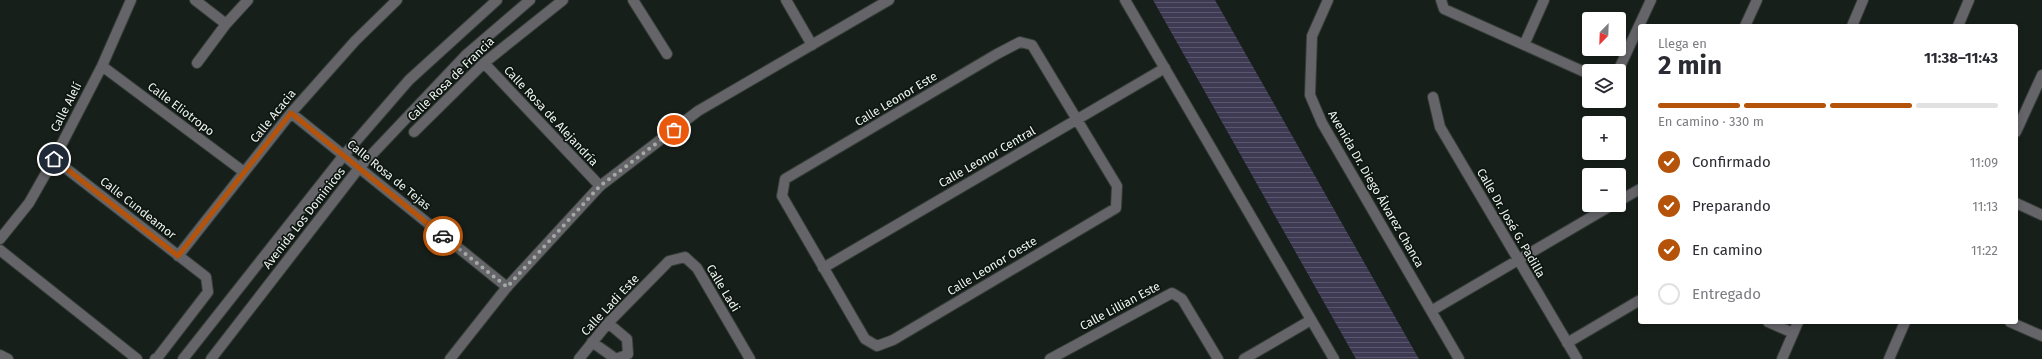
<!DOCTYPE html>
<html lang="es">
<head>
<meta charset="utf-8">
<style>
  body { margin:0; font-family:"Fira Sans",sans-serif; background:#f7f7f7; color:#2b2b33; height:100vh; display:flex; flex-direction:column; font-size:15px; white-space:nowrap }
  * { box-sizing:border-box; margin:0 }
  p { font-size:13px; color:#7c7c81 }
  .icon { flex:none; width:22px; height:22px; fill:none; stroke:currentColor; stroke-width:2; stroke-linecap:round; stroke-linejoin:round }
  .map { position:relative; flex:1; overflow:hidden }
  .side { position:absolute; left:1638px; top:24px; width:380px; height:300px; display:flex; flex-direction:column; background:#fff; border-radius:4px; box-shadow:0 2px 6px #0003 }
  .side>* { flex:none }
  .needle { width:26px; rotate:203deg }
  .buttons { position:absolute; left:1582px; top:12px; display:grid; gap:8px }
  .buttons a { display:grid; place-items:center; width:44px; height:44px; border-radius:4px; background:#fff; box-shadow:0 2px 6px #0003; font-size:20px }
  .pin { position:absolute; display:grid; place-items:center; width:34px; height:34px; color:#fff; margin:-17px; border:2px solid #fff; border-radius:50%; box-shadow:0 1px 4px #0007 }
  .courier { position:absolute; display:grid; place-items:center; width:40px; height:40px; margin:-20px; border:3px solid #b45309; border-radius:50%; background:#fff; color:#222; box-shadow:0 1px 5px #0007 }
  .headline em { font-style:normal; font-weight:700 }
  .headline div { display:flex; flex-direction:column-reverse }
  .headline { display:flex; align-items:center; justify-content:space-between; height:68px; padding:0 20px }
  h1 { font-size:26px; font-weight:700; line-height:30px }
  .bar { display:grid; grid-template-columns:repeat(4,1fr); gap:6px 4px; align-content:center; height:48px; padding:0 20px }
  .bar i { height:5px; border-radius:3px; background:#e1e1e2 }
  .bar .current { background:#b45309 }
  .bar p { grid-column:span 4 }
  ol { padding:0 20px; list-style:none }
  li { display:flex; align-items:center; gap:12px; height:44px }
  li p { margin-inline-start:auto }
  li .icon { padding:4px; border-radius:50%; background:#b45309; color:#fff; stroke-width:4 }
  li:last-child { color:#7c7c81 }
  li i { width:22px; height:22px; border:2px solid #e1e1e2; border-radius:50% }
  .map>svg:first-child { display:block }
  .water { fill:url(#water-rules) }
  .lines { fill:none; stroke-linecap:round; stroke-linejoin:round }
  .minor-casing { stroke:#353d38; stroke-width:12 }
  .tertiary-casing { stroke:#353d38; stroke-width:12 }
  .minor { stroke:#656569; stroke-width:10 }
  .tertiary { stroke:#656569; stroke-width:10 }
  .done { stroke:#a3a9a5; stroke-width:4; stroke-dasharray:0 7.2 }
  .route { stroke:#b45309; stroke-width:5 }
  .labels { text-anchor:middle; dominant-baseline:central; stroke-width:3.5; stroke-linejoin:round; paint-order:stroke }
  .street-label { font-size:12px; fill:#eef3f0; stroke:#0e1611 }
</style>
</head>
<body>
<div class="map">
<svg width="2042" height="359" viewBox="0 0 2042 359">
  <defs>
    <pattern id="water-rules" width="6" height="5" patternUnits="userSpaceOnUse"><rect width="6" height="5" fill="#3e3a53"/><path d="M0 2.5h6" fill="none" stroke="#5a576c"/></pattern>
  </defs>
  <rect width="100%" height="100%" fill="#171f1a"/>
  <path class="water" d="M1153,0H1215L1419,359H1356Z"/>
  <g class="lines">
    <g class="minor-casing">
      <path id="minor" d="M195,0L226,24
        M633,0L667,54
        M786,0L812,45
        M1328,0L1312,36L1310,95L1322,123L1459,359
        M1441,0L1444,9L1589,74
        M1745,26L1757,0
        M1852,26L1863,0
        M1958,26L1969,0
        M1020,42L1032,45L1117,186L1116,208L893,340L877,346L865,339L782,196L785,179L997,54Z
        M1524,45L1544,0
        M197,63L226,24L248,0
        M484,63L600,186
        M102,66L244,172
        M1618,71L1651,0
        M1433,97L1440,127L1577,359
        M291,113L507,287
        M414,132L484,63L563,0
        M2016,132L2042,75
        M54,159L206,277L208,292L158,357L155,359
        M1619,201L1640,189
        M2016,203L2042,215
        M0,239L29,203L54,159L102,66L131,0
        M0,250L137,359
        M178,256L291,113L355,41L397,0
        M823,268L1165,68
        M1431,311L1612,205
        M1768,322L1793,333
        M2010,322L2042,336
        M592,342L616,359L628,354L627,339L608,323
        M1567,343L1640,300
        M579,359L608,323L669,261L685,257L697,268L750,359
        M1050,359L1172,293L1182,299L1218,359
        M1244,359L1311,320
        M1782,359L1798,322
        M1889,359L1905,322"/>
    </g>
    <g class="tertiary-casing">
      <path id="tertiary" d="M1125,0L1334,359
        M0,355L8,359
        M183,359L344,155L409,80L497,0
        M211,359L359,168L467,54L530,0
        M450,359L507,287L600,186L698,111L889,0"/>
    </g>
    <use href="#minor" class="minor"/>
    <use href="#tertiary" class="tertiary"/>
  </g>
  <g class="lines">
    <path class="done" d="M443,236L507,287L600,186L674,130"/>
    <path class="route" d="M54,159L178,256L291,113L443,236"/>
  </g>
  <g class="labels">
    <g class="street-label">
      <text transform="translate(451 79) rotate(-44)">Calle Rosa de Francia</text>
      <text transform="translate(896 99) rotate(-31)">Calle Leonor Este</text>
      <text transform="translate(66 107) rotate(-63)">Calle Alelí</text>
      <text transform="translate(181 109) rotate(37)">Calle Eliotropo</text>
      <text transform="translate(273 116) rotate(-51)">Calle Acacia</text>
      <text transform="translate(551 116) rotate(47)">Calle Rosa de Alejandría</text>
      <text transform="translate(987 157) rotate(-30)">Calle Leonor Central</text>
      <text transform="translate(389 175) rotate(39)">Calle Rosa de Tejas</text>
      <text transform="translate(1376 189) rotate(60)">Avenida Dr. Diego Álvarez Chanca</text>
      <text transform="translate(138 208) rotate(38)">Calle Cundeamor</text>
      <text transform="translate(304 218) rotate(-52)">Avenida Los Dominicos</text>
      <text transform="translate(1511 223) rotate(60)">Calle Dr. José G. Padilla</text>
      <text transform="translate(992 266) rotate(-31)">Calle Leonor Oeste</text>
      <text transform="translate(723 288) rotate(59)">Calle Ladi</text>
      <text transform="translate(610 305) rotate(-47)">Calle Ladi Este</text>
      <text transform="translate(1120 306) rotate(-28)">Calle Lillian Este</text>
    </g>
  </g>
</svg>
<div class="buttons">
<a><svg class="needle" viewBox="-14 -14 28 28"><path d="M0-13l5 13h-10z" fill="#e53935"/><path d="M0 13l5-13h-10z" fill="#7c7c81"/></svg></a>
<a><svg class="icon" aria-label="layers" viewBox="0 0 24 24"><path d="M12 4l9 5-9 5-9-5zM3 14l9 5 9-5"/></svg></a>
<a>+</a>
<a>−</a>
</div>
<div class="pin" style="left:674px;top:130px;background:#ea580c"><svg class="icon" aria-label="bag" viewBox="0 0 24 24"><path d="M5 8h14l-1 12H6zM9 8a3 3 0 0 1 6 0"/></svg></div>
<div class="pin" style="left:54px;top:159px;background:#1f2937"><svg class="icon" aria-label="home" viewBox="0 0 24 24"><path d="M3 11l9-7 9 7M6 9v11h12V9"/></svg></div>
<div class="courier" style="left:443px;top:236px"><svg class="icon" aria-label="car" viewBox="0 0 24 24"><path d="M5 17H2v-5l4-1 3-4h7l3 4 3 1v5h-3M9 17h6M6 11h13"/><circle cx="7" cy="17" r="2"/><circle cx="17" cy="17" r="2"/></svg></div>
<section class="side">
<div class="headline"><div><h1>2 min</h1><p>Llega en</p></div><em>11:38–11:43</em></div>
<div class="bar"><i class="current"></i><i class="current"></i><i class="current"></i><i></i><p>En camino · 330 m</p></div>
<ol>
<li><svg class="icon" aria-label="check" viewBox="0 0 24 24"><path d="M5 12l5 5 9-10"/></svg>Confirmado<p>11:09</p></li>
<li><svg class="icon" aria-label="check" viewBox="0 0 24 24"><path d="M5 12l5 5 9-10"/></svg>Preparando<p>11:13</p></li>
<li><svg class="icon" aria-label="check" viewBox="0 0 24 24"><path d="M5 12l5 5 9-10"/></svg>En camino<p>11:22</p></li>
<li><i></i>Entregado</li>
</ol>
</section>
</div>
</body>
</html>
